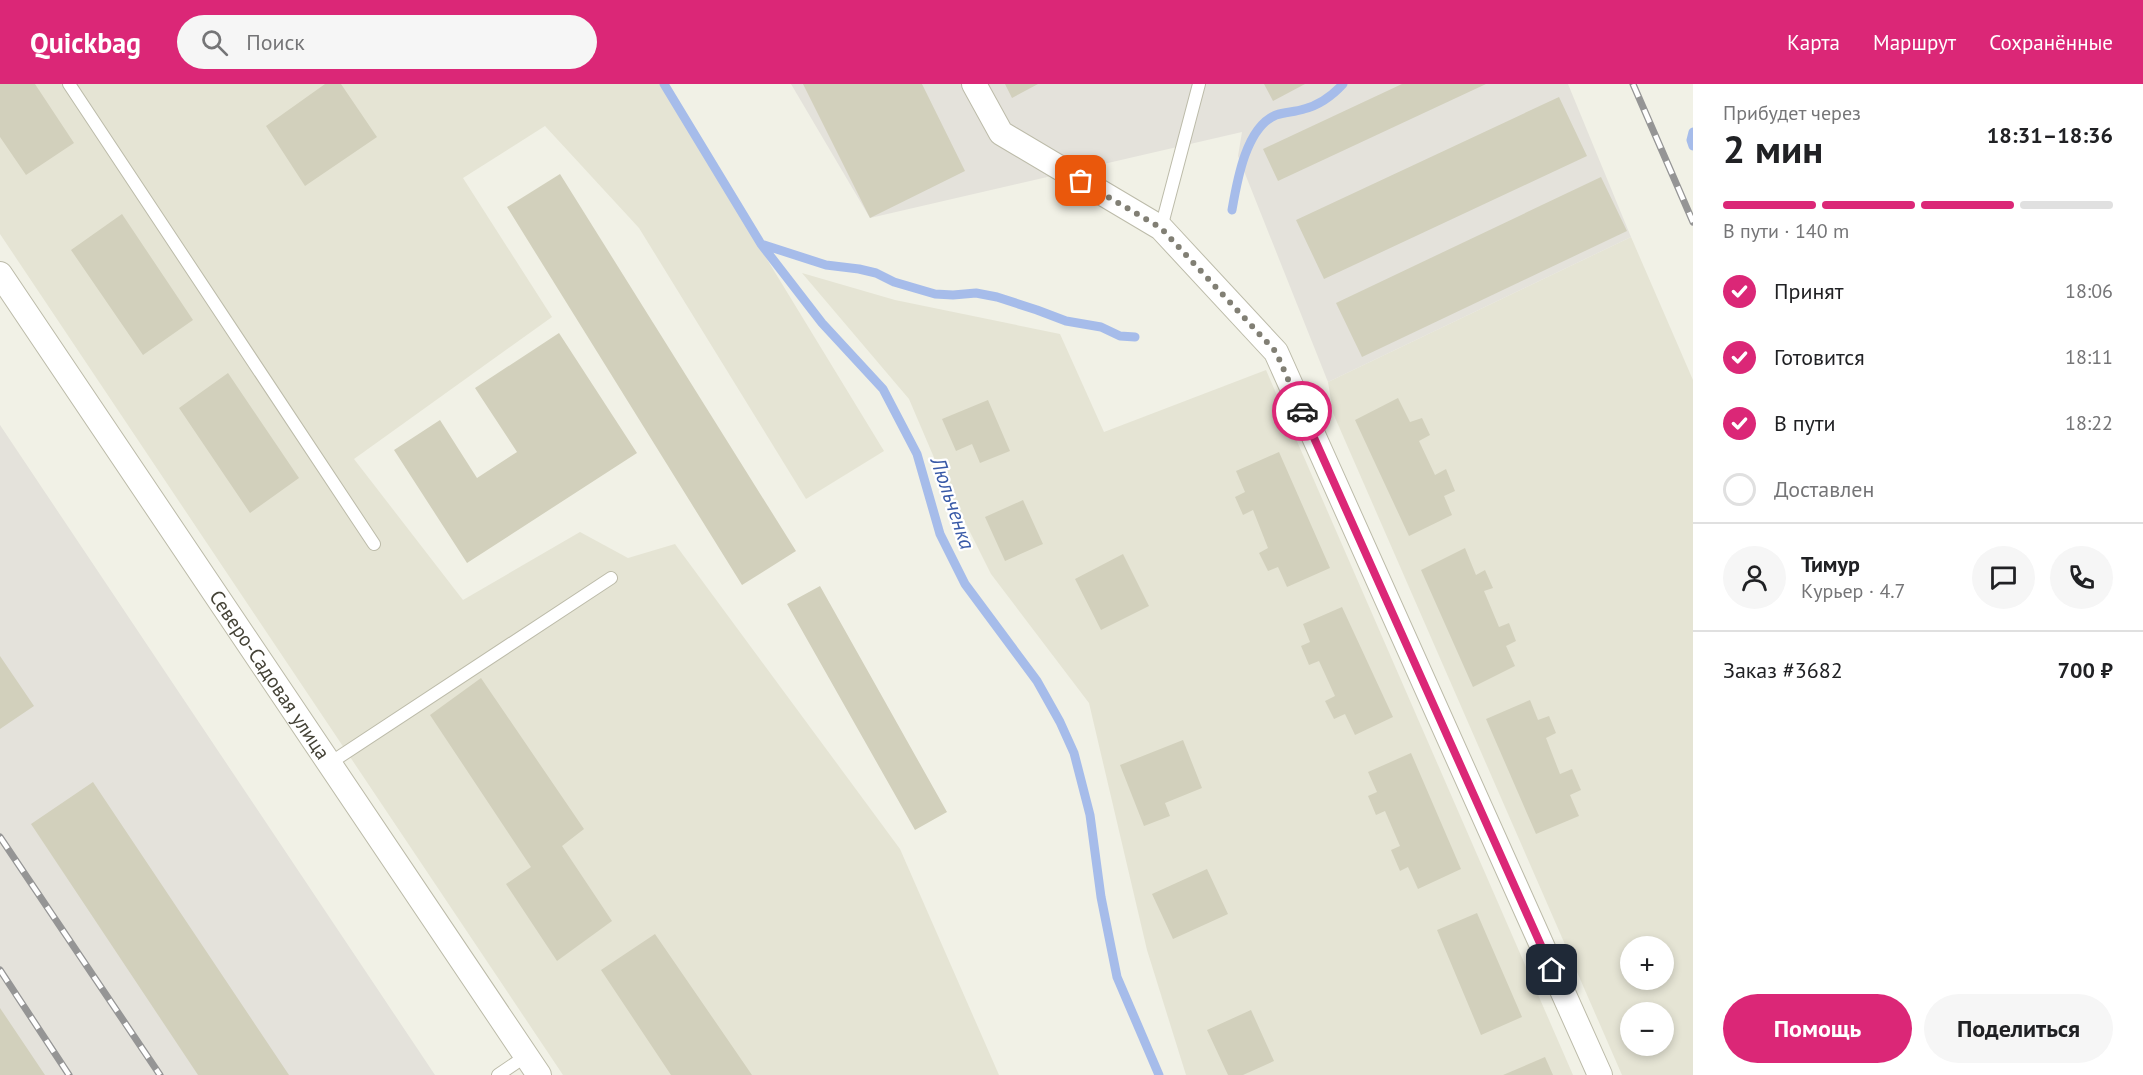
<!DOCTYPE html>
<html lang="ru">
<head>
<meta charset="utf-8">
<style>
  body { margin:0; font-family:"PT Sans",sans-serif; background:#f6f6f6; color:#202124; height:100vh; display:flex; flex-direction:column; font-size:22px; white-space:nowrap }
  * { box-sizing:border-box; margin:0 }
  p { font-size:20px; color:#757577 }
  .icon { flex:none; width:33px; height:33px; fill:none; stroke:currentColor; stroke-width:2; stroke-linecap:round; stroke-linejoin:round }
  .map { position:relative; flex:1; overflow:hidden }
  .panel { display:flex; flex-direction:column; background:#fff; width:450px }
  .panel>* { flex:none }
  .buttons { position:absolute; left:1620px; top:852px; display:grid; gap:12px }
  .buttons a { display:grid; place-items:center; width:54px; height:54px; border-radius:50%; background:#fff; box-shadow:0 3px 9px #0003; font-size:30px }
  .pin { position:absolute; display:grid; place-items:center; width:51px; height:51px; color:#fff; margin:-26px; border-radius:12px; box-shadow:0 3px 9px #0006 }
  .courier { position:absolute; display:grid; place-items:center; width:60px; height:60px; margin:-30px; border:4px solid #db2777; border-radius:50%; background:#fff; color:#222; box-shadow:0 2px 8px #0007 }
  .summary em { font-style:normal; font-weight:700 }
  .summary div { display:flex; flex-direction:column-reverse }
  .summary { display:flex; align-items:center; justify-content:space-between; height:102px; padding:0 30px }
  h1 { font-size:39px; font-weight:700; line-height:45px }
  .bar { display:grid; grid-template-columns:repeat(4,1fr); gap:9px 6px; align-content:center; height:72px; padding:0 30px }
  .bar i { height:8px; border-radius:4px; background:#e0e0e0 }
  .bar .on { background:#db2777 }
  .bar p { grid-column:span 4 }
  .line { display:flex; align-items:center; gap:15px; padding:0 30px; border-top:2px solid #e0e0e0 }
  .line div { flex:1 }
  .round { display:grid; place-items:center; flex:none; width:63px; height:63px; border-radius:32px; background:#f6f6f6 }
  ol { padding:0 30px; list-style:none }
  li { display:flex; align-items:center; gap:18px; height:66px }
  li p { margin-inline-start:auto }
  li .icon { padding:6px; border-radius:50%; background:#db2777; color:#fff; stroke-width:4 }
  li:last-child { color:#757577 }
  li i { width:33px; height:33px; border:3px solid #e0e0e0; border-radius:50% }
  .primary-button { display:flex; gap:12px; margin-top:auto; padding:12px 30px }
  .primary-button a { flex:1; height:69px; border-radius:36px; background:#db2777; color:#fff; font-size:24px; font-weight:700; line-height:69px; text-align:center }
  .primary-button a+a { background:#f6f6f6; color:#202124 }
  header { display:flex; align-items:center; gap:36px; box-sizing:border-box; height:84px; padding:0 30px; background:#db2777; color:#fff }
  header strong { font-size:28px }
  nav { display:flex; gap:33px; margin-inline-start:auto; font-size:21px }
  .search { width:420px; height:54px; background:#f6f6f6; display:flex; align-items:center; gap:15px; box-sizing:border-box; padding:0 21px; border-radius:33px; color:#757577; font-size:22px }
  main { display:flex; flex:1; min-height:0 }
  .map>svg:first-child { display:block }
  .residential { fill:#e5e4d4; fill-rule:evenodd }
  .industrial { fill:#e4e2db }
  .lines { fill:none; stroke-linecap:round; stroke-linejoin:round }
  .stream { stroke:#a6bcea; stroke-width:9 }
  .building { fill:#d2d0bc }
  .service-casing { stroke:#bcbba9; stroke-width:14 }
  .minor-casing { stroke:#bcbba9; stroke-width:26 }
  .service { stroke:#fff; stroke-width:12 }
  .minor { stroke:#fff; stroke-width:24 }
  .rail-casing { stroke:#959595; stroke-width:7 }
  .rail { stroke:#fff; stroke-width:4.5; stroke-dasharray:14; stroke-linecap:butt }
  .done { stroke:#817f74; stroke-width:6; stroke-dasharray:0 10.8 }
  .route { stroke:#db2777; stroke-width:8 }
  .labels { text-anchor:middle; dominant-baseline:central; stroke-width:4.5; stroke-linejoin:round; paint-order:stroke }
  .street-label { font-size:20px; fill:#444236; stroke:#fff }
  .water-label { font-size:21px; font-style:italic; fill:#3859a7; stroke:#fff }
</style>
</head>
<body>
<header>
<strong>Quickbag</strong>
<div class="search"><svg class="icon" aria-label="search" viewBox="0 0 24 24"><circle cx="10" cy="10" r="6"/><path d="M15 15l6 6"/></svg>Поиск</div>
<nav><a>Карта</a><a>Маршрут</a><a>Сохранённые</a></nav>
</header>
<main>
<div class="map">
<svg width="1693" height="991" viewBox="0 0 1693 991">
  <rect width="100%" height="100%" fill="#f1f1e6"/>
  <path class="residential" d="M0,0H660L884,367L806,415L639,144L545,42L463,94L552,233L354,375L463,516L580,448L628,474L675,460L900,765L999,991H563L0,150Z
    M1631,153L1693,296V991H1622L1333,329L1328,298ZM1630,862H1664V896H1630ZM1630,928H1664V962H1630Z
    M802,189L895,216L1060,250L1104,348L1266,286L1573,991H1186L1147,866L1089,619L991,490L941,390L909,315Z"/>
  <path class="industrial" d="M791,0H1568L1631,153L1328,298L1238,72L1242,48L870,134Z
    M0,341L435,991H0Z"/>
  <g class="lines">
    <path class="stream" d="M664,0L761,160L822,239L883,305L917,370L940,450L965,500L1037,597L1060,638L1074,669L1090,731L1101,813L1117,893L1159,991
      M1693,48L1691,56L1693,62
      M1232,126C1237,97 1246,43 1276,31C1285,28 1295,28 1304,25C1320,21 1332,12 1343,0
      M761,160L826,181L859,185L876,189L894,198L935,210L953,211L976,209L997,213L1037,226L1066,237L1101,243L1120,252L1135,253"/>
  </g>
  <path class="building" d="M0,0H35L74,59L26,91L0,53Z
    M325,0H341L377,53L305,102L266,42Z
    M803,0H922L965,87L870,134Z
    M1005,0H1038L1012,14Z
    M1264,0H1305L1273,17Z
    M1402,0H1486L1278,97L1263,65Z
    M1559,13L1587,72L1324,195L1296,136Z
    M560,90L796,467L742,501L507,123Z
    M1601,93L1627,147L1362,273L1336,219Z
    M122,130L193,236L143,271L71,166Z
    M559,249L637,369L467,479L394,366L440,336L477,394L517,368L475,304Z
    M228,289L299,394L250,429L179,324Z
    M1398,314L1410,338L1422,334L1430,351L1419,357L1435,391L1446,385L1455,407L1444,412L1452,431L1409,452L1355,336Z
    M988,316L1010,367L980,379L972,360L956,367L942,335Z
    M1279,368L1330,484L1287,503L1278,483L1268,487L1259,469L1268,464L1253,426L1243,431L1235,413L1245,408L1236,387Z
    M1023,416L1043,460L1005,477L985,433Z
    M1465,464L1476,491L1485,486L1493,504L1484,507L1499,543L1509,539L1516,557L1506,562L1515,582L1473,603L1421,486Z
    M1123,470L1149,522L1101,546L1075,495Z
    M820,502L947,728L915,746L787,520Z
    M1342,523L1393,633L1355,651L1345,630L1334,635L1325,617L1335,612L1319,577L1309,581L1301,562L1310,558L1303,540Z
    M0,572L34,622L0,645Z
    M481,594L584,745L562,762L612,837L557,877L506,800L531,783L430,631Z
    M1530,616L1538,636L1549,632L1556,649L1546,654L1560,690L1572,685L1581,706L1570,711L1579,732L1536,750L1486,635Z
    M1183,656L1202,704L1165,719L1170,732L1144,742L1120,681Z
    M1411,669L1461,785L1418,805L1408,783L1400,787L1391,766L1400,762L1385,727L1376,731L1368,712L1377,708L1368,688Z
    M93,698L289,991H198L31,740Z
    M1207,785L1228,830L1173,855L1152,810Z
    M1477,829L1522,933L1481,951L1437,846Z
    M655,850L752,991H671L601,886Z
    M0,924L45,991H0Z
    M1251,926L1274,977L1243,991H1228L1207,946Z
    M1545,973L1553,991H1503Z"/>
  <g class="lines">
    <g class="service-casing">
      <path id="service" d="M69,0L374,460
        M1161,144L1199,0
        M330,679L611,494
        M498,991L526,972"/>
    </g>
    <g class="minor-casing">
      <g id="minor">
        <path d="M974,0L1001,49L1161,144L1276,268L1600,991"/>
        <path id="s1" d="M0,190L539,991"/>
      </g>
    </g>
    <use href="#service" class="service"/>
    <use href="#minor" class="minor"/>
    <g class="rail-casing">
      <path id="rail" d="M1633,0L1693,138
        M0,753L160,991
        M0,886L69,991"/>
    </g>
    <use href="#rail" class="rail"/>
  </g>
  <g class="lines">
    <path class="done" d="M1081,97L1161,144L1276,268L1302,327"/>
    <path class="route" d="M1302,327L1552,886"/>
  </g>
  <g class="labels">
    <g class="street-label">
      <text stroke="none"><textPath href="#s1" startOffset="483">Северо-Садовая улица</textPath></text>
    </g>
    <g class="water-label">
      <text transform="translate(953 419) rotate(71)">Люльченка</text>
    </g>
  </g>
</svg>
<div class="buttons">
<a>+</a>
<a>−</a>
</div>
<div class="pin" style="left:1081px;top:97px;background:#ea580c"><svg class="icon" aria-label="bag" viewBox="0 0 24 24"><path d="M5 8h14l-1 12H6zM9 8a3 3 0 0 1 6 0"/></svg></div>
<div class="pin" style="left:1552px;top:886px;background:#1f2937"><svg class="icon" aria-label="home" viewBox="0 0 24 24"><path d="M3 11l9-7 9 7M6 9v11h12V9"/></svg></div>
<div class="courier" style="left:1302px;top:327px"><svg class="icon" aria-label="car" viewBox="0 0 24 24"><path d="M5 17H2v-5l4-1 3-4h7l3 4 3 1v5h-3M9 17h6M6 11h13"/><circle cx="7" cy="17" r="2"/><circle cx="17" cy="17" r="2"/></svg></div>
</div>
<section class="panel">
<div class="summary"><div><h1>2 мин</h1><p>Прибудет через</p></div><em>18:31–18:36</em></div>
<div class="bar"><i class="on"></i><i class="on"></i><i class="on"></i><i></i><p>В пути · 140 m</p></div>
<ol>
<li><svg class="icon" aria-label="check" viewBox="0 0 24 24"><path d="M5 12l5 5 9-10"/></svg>Принят<p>18:06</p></li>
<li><svg class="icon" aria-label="check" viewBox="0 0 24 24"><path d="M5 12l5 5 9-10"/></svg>Готовится<p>18:11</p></li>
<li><svg class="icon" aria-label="check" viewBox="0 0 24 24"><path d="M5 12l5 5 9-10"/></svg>В пути<p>18:22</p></li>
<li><i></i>Доставлен</li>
</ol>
<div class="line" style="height:108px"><a class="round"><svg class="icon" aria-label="person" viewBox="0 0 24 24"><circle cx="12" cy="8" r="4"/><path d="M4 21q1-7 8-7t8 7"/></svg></a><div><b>Тимур</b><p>Курьер · 4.7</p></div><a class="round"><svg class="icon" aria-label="chat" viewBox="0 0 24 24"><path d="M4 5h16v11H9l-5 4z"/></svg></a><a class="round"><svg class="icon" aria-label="phone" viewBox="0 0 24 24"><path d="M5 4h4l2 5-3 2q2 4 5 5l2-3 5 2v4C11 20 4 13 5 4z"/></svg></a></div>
<div class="line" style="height:78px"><div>Заказ #3682</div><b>700 ₽</b></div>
<div class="primary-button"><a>Помощь</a><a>Поделиться</a></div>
</section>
</main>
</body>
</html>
